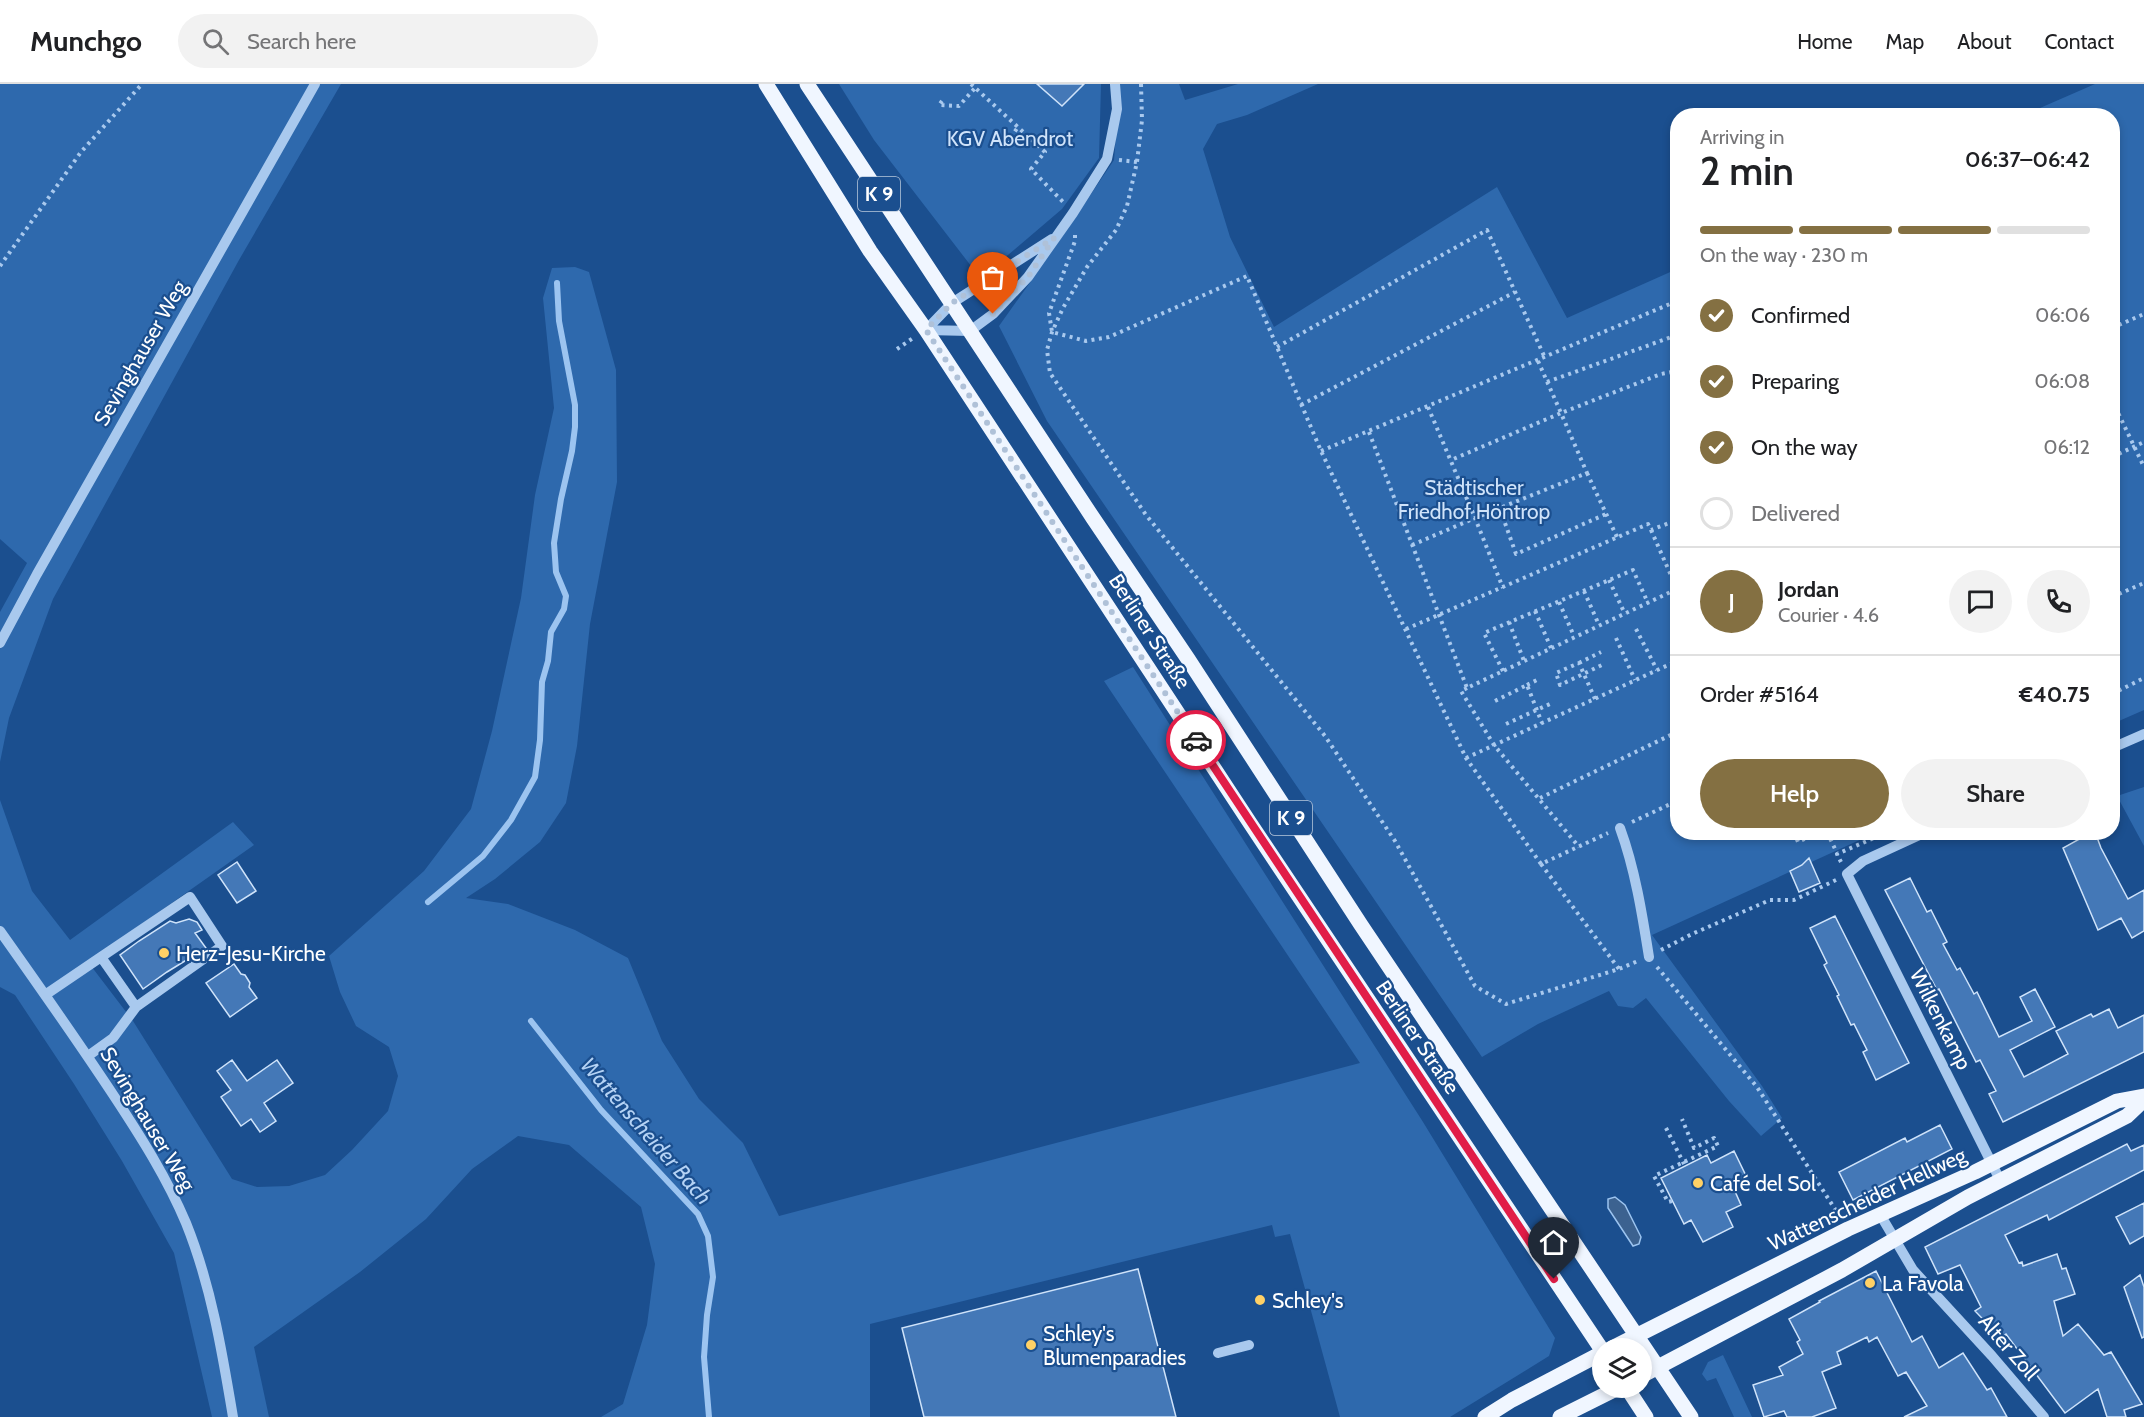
<!DOCTYPE html>
<html lang="en">
<head>
<meta charset="utf-8">
<style>
  body { margin:0; font-family:Cabin,sans-serif; background:#f2f2f2; color:#202124; height:100vh; display:flex; flex-direction:column; font-size:22px; white-space:nowrap }
  * { box-sizing:border-box; margin:0 }
  p { font-size:20px; color:#757577 }
  .icon { flex:none; width:33px; height:33px; fill:none; stroke:currentColor; stroke-width:2; stroke-linecap:round; stroke-linejoin:round }
  .map { position:relative; flex:1; overflow:hidden }
  .panel { position:absolute; left:1670px; top:24px; width:450px; height:732px; display:flex; flex-direction:column; background:#fff; border-radius:24px; box-shadow:0 3px 9px #0003 }
  .panel>* { flex:none }
  .buttons { position:absolute; left:1592px; top:1254px; display:grid; gap:12px }
  .buttons a { display:grid; place-items:center; width:60px; height:60px; border-radius:50%; background:#fff; box-shadow:0 3px 9px #0003; font-size:30px }
  .pin { position:absolute; display:grid; place-items:center; width:51px; height:51px; color:#fff; margin:-62px -26px; border-radius:50% 50% 50% 0; rotate:-45deg; box-shadow:0 0 6px #0007 }
  .pin .icon { rotate:45deg }
  .courier { position:absolute; display:grid; place-items:center; width:60px; height:60px; margin:-30px; border:4px solid #e11d48; border-radius:50%; background:#fff; color:#222; box-shadow:0 2px 8px #0007 }
  .overview em { font-style:normal; font-weight:600 }
  .overview div { display:flex; flex-direction:column-reverse }
  .overview { display:flex; align-items:center; justify-content:space-between; height:102px; padding:0 30px }
  h1 { font-size:39px; font-weight:600; line-height:45px }
  .bar { display:grid; grid-template-columns:repeat(4,1fr); gap:9px 6px; align-content:center; height:72px; padding:0 30px }
  .bar i { height:8px; border-radius:4px; background:#e0e0e0 }
  .bar .on { background:#847042 }
  .bar p { grid-column:span 4 }
  .line { display:flex; align-items:center; gap:15px; padding:0 30px; border-top:2px solid #e0e0e0 }
  .line div { flex:1 }
  .round { display:grid; place-items:center; flex:none; width:63px; height:63px; border-radius:32px; background:#f2f2f2 }
  ol { padding:0 30px; list-style:none }
  li { display:flex; align-items:center; gap:18px; height:66px }
  li p { margin-inline-start:auto }
  li .icon { padding:6px; border-radius:50%; background:#847042; color:#fff; stroke-width:4 }
  li:last-child { color:#757577 }
  li i { width:33px; height:33px; border:3px solid #e0e0e0; border-radius:50% }
  .button { display:flex; gap:12px; margin-top:auto; padding:12px 30px }
  .button a { flex:1; height:69px; border-radius:36px; background:#847042; color:#fff; font-size:24px; font-weight:600; line-height:69px; text-align:center }
  .button a+a { background:#f2f2f2; color:#202124 }
  header { display:flex; align-items:center; gap:36px; box-sizing:border-box; height:84px; padding:0 30px; background:#fff; border-bottom:2px solid #e0e0e0 }
  header strong { font-size:28px }
  nav { display:flex; gap:33px; margin-inline-start:auto; font-size:21px }
  .search { width:420px; height:54px; background:#f2f2f2; display:flex; align-items:center; gap:15px; box-sizing:border-box; padding:0 21px; border-radius:33px; color:#757577; font-size:22px }
  .map>svg:first-child { display:block }
  .green { fill:#2e69ad }
  .water { fill:#3c6290; stroke:#9cc4f0; stroke-width:1.5 }
  .lines { fill:none; stroke-linecap:round; stroke-linejoin:round }
  .stream { stroke:#9cc4f0; stroke-width:6 }
  .building { fill:#4478b7; stroke:#cfe3fa; stroke-width:1.5 }
  .path { stroke:#a9c9ee; stroke-width:4; stroke-dasharray:3 4.5; stroke-linecap:butt }
  .minor { stroke:#a9c9ee; stroke-width:10 }
  .major { stroke:#f0f6ff; stroke-width:15 }
  .done { stroke:#afc1d8; stroke-width:6; stroke-dasharray:0 10.8 }
  .route { stroke:#e11d48; stroke-width:8 }
  .poi-dot { fill:#ffd166; stroke:#1b4f8f; stroke-width:2 }
  .labels { text-anchor:middle; dominant-baseline:central; stroke-width:4.5; stroke-linejoin:round; paint-order:stroke }
  .shield { fill:#1b4f8f; stroke:#bbcadd; stroke-width:1.5 }
  .shield-label { font-size:20px; font-weight:bold; fill:#fff }
  .park-label { font-size:21px; fill:#cfe3fa; stroke:#1b4f8f }
  .street-label { font-size:21px; fill:#fff; stroke:#1b4f8f }
  .poi-label { font-size:21px; fill:#fff; stroke:#1b4f8f; text-anchor:start }
  .water-label { font-size:22px; font-style:italic; fill:#b5d3f5; stroke:#1b4f8f }
</style>
</head>
<body>
<header>
<strong>Munchgo</strong>
<div class="search"><svg class="icon" aria-label="search" viewBox="0 0 24 24"><circle cx="10" cy="10" r="6"/><path d="M15 15l6 6"/></svg>Search here</div>
<nav><a>Home</a><a>Map</a><a>About</a><a>Contact</a></nav>
</header>
<div class="map">
<svg width="2144" height="1333" viewBox="0 0 2144 1333">
  <rect width="100%" height="100%" fill="#1b4f8f"/>
  <path class="green" d="M0,0H341L239,176L53,515L9,634L0,678V528L27,479L0,455Z
    M839,0H1101L1099,74L1062,125L1008,171L978,191L874,56Z
    M1120,0H1179L1185,16L1238,0H1318L1247,31L1217,40L1203,65L1230,153L1274,243L1497,103L1567,234L1677,185V748L1875,749L1652,851L1762,1002L1782,1034L1761,1052L1729,1017L1646,914L1633,924L1618,922L1609,907L1538,940L1482,973L1047,337L999,242L1051,169L1114,76Z
    M2095,0H2144V626L2112,640V32L2024,31Z
    M575,183L589,188L616,286L617,398L590,540L577,662L566,719L540,758L495,795L466,814L508,820L575,846L628,874L662,957L699,1015L743,1059L779,1132L1360,979L1104,597L1133,583L1423,1038L1555,1254L1549,1272L1450,1333H1340L1290,1150L1275,1153L1272,1141L870,1240V1333H601L623,1320L647,1241L655,1180L641,1123L569,1061L518,1052L472,1085L426,1135L360,1188L254,1263L269,1333H212L174,1169L122,1077L74,1000L15,911L0,903V716L32,807L70,856L233,738L254,761L88,878L133,937L232,1095L257,1103L289,1102L325,1091L352,1066L388,1027L398,992L389,963L356,942L340,908L329,872L424,787L471,725L492,647L521,514L535,411L554,324L543,214L552,184Z
    M2144,703V762L2117,712Z
    M1723,1271L1752,1333H1734L1716,1294L1707,1297L1702,1290L1708,1278Z"/>
  <path class="water" d="M1615,1113L1625,1121L1641,1153L1639,1160L1633,1162L1608,1124V1115Z"/>
  <g class="lines">
    <path class="stream" d="M428,818L483,772L511,736L535,693L540,656L542,598L548,577L551,548L564,525L566,512L556,488L554,459L561,415L572,367L575,343V321L559,237L557,199
      M531,937L601,1026L698,1130L708,1152L713,1193L707,1231L704,1273L709,1333"/>
  </g>
  <path class="building" d="M1037,0H1084L1062,22Z
    M2092,748H2095L2101,764L2128,815L2144,806V847L2132,854L2121,834L2098,846L2063,764Z
    M1809,774L1820,799L1799,808L1790,787L1802,781Z
    M237,778L256,807L237,819L218,791Z
    M1910,794L1927,828L1931,826L1947,858L1943,860L1957,886L1960,884L1974,910L1977,908L1999,953L2032,937L2020,913L2035,905L2055,943L2010,966L2024,993L2068,970L2056,947L2091,930L2093,933L2109,925L2118,944L2144,931V968L2003,1038L1989,1010L1996,1007L1980,976L1976,978L1939,905L1937,906L1885,806Z
    M1835,832L1909,979L1876,996L1863,968L1867,966L1854,940L1851,941L1837,912L1839,911L1824,881L1827,879L1810,844Z
    M189,835L197,838L202,846L195,849L206,864L167,888L143,905L120,871L139,857L170,837L176,839Z
    M234,880L241,890L245,891L250,899L249,903L257,914L230,933L206,899Z
    M232,976L247,997L277,976L293,999L264,1019L276,1037L260,1048L251,1035L241,1042L221,1013L231,1006L217,987Z
    M1940,1041L1952,1065L1853,1116L1839,1088L1905,1054L1907,1058Z
    M2127,1060L2131,1067L2144,1061V1086L2049,1136L2047,1131L2005,1151L2019,1179L2022,1178L2023,1182L2057,1170L2062,1185L2066,1184L2075,1210L2054,1217L2063,1252L2078,1240L2104,1271L2111,1268L2142,1320L2124,1326L2126,1333H2107L2098,1305L2065,1329L2006,1250L2001,1254L1975,1227L1981,1223L1960,1181L1938,1190L1925,1163Z
    M1734,1067L1749,1098L1734,1105L1741,1121L1726,1128L1733,1143L1703,1158L1691,1136L1684,1140L1661,1094L1707,1071L1711,1079Z
    M2144,1119V1152L2130,1160L2116,1133Z
    M1138,1185L1176,1333H924L902,1244Z
    M1876,1187L1912,1258L1922,1252L1939,1284L1963,1269L1987,1306L1991,1304L2007,1333H1904L1927,1322L1906,1288L1898,1292L1877,1253L1869,1258L1867,1253L1837,1268L1841,1280L1822,1288L1836,1324L1812,1333H1787L1784,1327L1764,1333L1753,1301L1783,1291L1779,1283L1803,1270L1797,1258L1800,1256L1789,1235L1820,1218L1819,1217Z
    M2140,1191L2144,1203V1253L2142,1254L2124,1203Z"/>
  <g class="lines">
    <path class="path" d="M971,0L1045,68L1031,85L1065,120
      M1141,0L1142,36L1137,78L1127,122L1116,146L1087,183L1063,224L1052,248L1047,266L1050,289L1146,431L1325,652L1395,757L1475,902L1506,920L1619,885L1638,877
      M942,17L939,21L959,22L975,4
      M1002,55L1010,52
      M1009,60L1008,57L1018,43
      M1119,76L1137,78
      M1075,151V157L1049,229L1052,248L1086,257L1109,253L1247,192L1321,367L1466,674L1541,780L1608,749
      M0,182L81,68L142,0
      M2112,244L2144,230
      M1277,263L1487,146L1545,274
      M897,265L913,254
      M1538,277L1561,329L1661,290L1677,287
      M1547,298L1677,251
      M2112,316L2144,383
      M1301,321L1515,208
      M1428,323L1475,434L1587,389L1561,329L1451,376
      M1369,348L1467,604L1677,505
      M1321,367L1677,217
      M2112,373L2144,358
      M1587,389L1617,453
      M1500,425L1516,470L1606,430
      M1651,446L1677,505
      M1412,461L1475,434L1503,504
      M1609,496L1625,530
      M1584,507L1599,541
      M2112,513L2144,499
      M1559,518L1574,552
      M1535,527L1551,564
      M1509,538L1524,577
      M1406,545L1648,440L1651,446L1677,436
      M1636,545L1657,586
      M1616,554L1635,596
      M1579,579L1601,568
      M1503,587L1484,549L1633,486L1648,519
      M2112,593L2118,606
      M1527,601L1539,595
      M1467,604L1461,607L1494,661L1579,763
      M2112,610L2144,594
      M1595,615L1579,579L1556,589L1560,601L1602,581
      M1495,617L1527,601L1542,639
      M1506,640L1552,619
      M1466,674L1677,577
      M1540,714L1677,648
      M1632,738L1677,717
      M1794,748L1798,758L1820,748
      M1827,748L1837,769
      M1841,778L1837,770L1874,754
      M1541,780L1619,885
      M1661,866L1692,850L1770,816H1794L1836,796
      M1657,883L1757,1003L1840,1133
      M1666,1044L1685,1082
      M1672,1117L1668,1118L1654,1092L1718,1062L1714,1054L1694,1064L1682,1035"/>
    <path class="minor" d="M926,246L970,247L993,230L1028,193L1073,129L1107,75L1117,25L1115,0
      M926,246L952,219L1052,155
      M0,559L37,490L315,0
      M2112,664L2144,650
      M1620,744C1635,785 1642,829 1649,873
      M1926,748L1863,777L1847,790L2000,1096
      M0,847C39,902 77,956 114,1012C141,1053 167,1094 186,1139C211,1201 222,1267 233,1333
      M101,873L190,813L222,862L136,923
      M45,911L101,873L136,923L113,954L88,972
      M1881,1132L1913,1186L1992,1272L2044,1333
      M1218,1269L1249,1261"/>
    <path class="major" d="M766,0L870,167L926,246L1250,739L1602,1266
      M807,0L1093,434L1188,575L1361,841L1691,1333
      M1612,1264L1848,1145L1975,1088L2117,1017L2144,1012
      M1641,1292L1842,1186L1968,1113L2127,1032L2144,1016
      M1627,1304L1646,1333
      M1485,1333L1512,1316L1602,1269
      M1560,1333L1618,1304"/>
  </g>
  <g class="lines">
    <path class="done" d="M993,230L1028,193L1054,154L952,219L926,246L1196,656"/>
    <path class="route" d="M1196,656L1554,1195"/>
  </g>
  <g class="poi-dot">
    <circle cx="164" cy="869" r="6"/>
    <circle cx="1698" cy="1099" r="6"/>
    <circle cx="1870" cy="1199" r="6"/>
    <circle cx="1260" cy="1216" r="6"/>
    <circle cx="1031" cy="1261" r="6"/>
  </g>
  <g class="labels">
    <g class="shield">
      <rect x="858" y="93" width="42" height="34" rx="4.5"/>
      <rect x="1270" y="717" width="42" height="34" rx="4.5"/>
    </g>
    <g class="shield-label">
      <text x="879" y="110">K 9</text>
      <text x="1291" y="734">K 9</text>
    </g>
    <g class="park-label">
      <text x="1010" y="54">KGV Abendrot</text>
      <text x="1474" y="403">Städtischer<tspan x="1474" dy="24">Friedhof Höntrop</tspan></text>
    </g>
    <g class="street-label">
      <text transform="translate(140 269) rotate(-60)">Sevinghauser Weg</text>
      <text transform="translate(1150 547) rotate(57)">Berliner Straße</text>
      <text transform="translate(1941 935) rotate(63)">Wilkenkamp</text>
      <text transform="translate(1418 953) rotate(56)">Berliner Straße</text>
      <text transform="translate(148 1035) rotate(59)">Sevinghauser Weg</text>
      <text transform="translate(1867 1115) rotate(-25)">Wattenscheider Hellweg</text>
      <text transform="translate(2009 1263) rotate(49)">Alter Zoll</text>
    </g>
    <g class="poi-label">
      <text x="176" y="869">Herz-Jesu-Kirche</text>
      <text x="1710" y="1099">Café del Sol</text>
      <text x="1882" y="1199">La Favola</text>
      <text x="1272" y="1216">Schley's</text>
      <text x="1043" y="1249">Schley's<tspan x="1043" dy="24">Blumenparadies</tspan></text>
    </g>
    <g class="water-label">
      <text transform="translate(646 1047) rotate(49)">Wattenscheider Bach</text>
    </g>
  </g>
</svg>
<div class="buttons">
<a><svg class="icon" aria-label="layers" viewBox="0 0 24 24"><path d="M12 4l9 5-9 5-9-5zM3 14l9 5 9-5"/></svg></a>
</div>
<div class="pin" style="left:993px;top:230px;background:#ea580c"><svg class="icon" aria-label="bag" viewBox="0 0 24 24"><path d="M5 8h14l-1 12H6zM9 8a3 3 0 0 1 6 0"/></svg></div>
<div class="pin" style="left:1554px;top:1195px;background:#1f2937"><svg class="icon" aria-label="home" viewBox="0 0 24 24"><path d="M3 11l9-7 9 7M6 9v11h12V9"/></svg></div>
<div class="courier" style="left:1196px;top:656px"><svg class="icon" aria-label="car" viewBox="0 0 24 24"><path d="M5 17H2v-5l4-1 3-4h7l3 4 3 1v5h-3M9 17h6M6 11h13"/><circle cx="7" cy="17" r="2"/><circle cx="17" cy="17" r="2"/></svg></div>
<section class="panel">
<div class="overview"><div><h1>2 min</h1><p>Arriving in</p></div><em>06:37–06:42</em></div>
<div class="bar"><i class="on"></i><i class="on"></i><i class="on"></i><i></i><p>On the way · 230 m</p></div>
<ol>
<li><svg class="icon" aria-label="check" viewBox="0 0 24 24"><path d="M5 12l5 5 9-10"/></svg>Confirmed<p>06:06</p></li>
<li><svg class="icon" aria-label="check" viewBox="0 0 24 24"><path d="M5 12l5 5 9-10"/></svg>Preparing<p>06:08</p></li>
<li><svg class="icon" aria-label="check" viewBox="0 0 24 24"><path d="M5 12l5 5 9-10"/></svg>On the way<p>06:12</p></li>
<li><i></i>Delivered</li>
</ol>
<div class="line" style="height:108px"><b class="round" style="background:#847042;color:#fff">J</b><div><b>Jordan</b><p>Courier · 4.6</p></div><a class="round"><svg class="icon" aria-label="chat" viewBox="0 0 24 24"><path d="M4 5h16v11H9l-5 4z"/></svg></a><a class="round"><svg class="icon" aria-label="phone" viewBox="0 0 24 24"><path d="M5 4h4l2 5-3 2q2 4 5 5l2-3 5 2v4C11 20 4 13 5 4z"/></svg></a></div>
<div class="line" style="height:78px"><div>Order #5164</div><b>€40.75</b></div>
<div class="button"><a>Help</a><a>Share</a></div>
</section>
</div>
</body>
</html>
